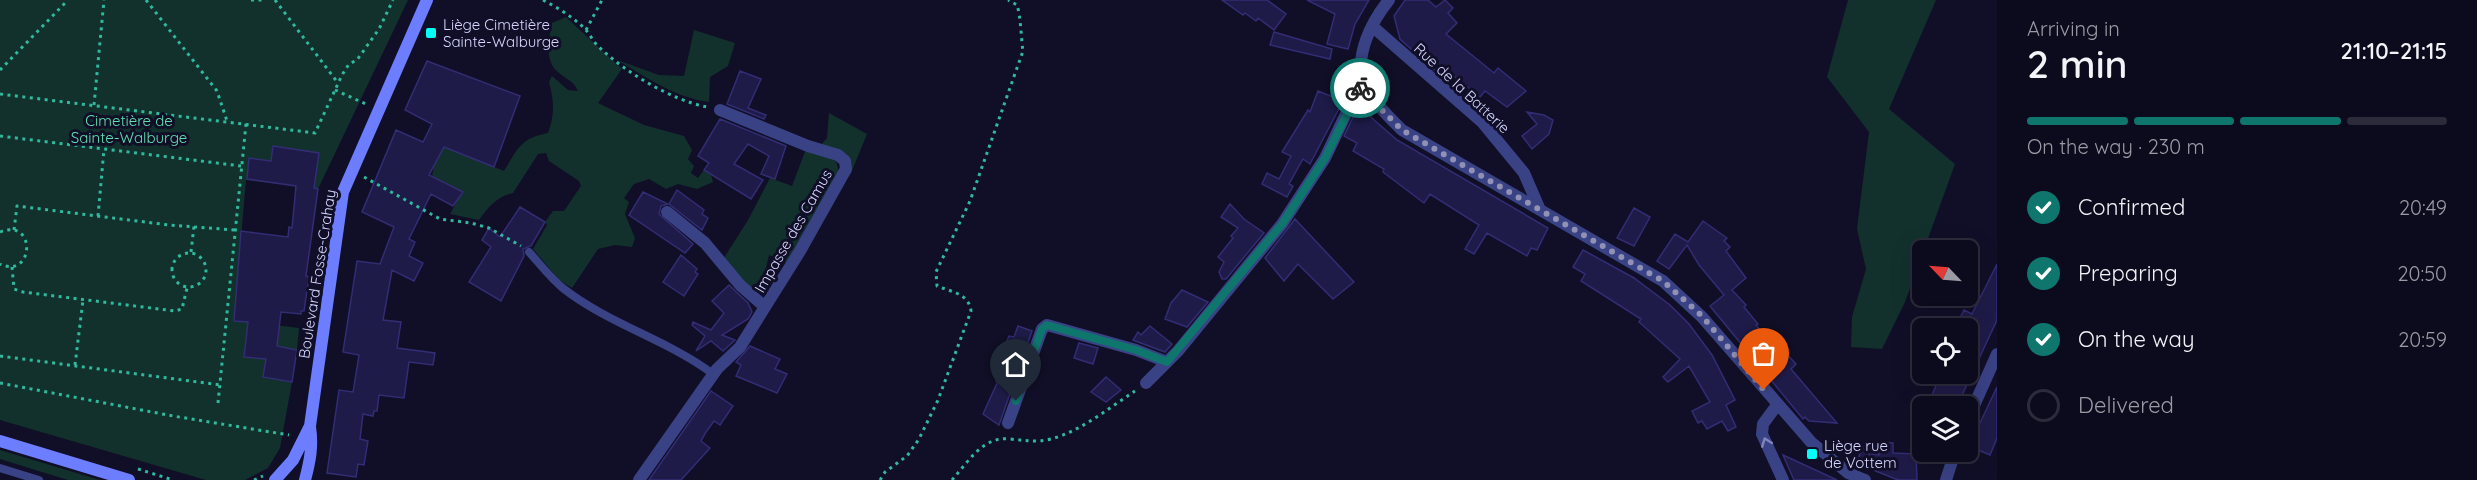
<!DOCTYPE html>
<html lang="en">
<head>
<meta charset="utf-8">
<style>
  body { margin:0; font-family:Quicksand,sans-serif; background:#151426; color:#f1f3f6; height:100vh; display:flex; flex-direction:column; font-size:22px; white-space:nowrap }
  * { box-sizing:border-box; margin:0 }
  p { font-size:20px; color:#9a9ba4 }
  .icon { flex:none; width:33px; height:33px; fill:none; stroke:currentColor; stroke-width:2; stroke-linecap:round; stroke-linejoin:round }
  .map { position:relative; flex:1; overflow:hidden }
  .panel { display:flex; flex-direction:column; background:#0c0b1d; width:480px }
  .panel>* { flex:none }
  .needle { width:39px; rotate:295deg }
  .tools { position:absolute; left:1912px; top:240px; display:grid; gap:12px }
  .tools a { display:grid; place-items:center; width:66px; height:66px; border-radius:9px; background:#0c0b1d; box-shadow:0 6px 24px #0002,0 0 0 2px #2c2b3b; font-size:30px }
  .pin { position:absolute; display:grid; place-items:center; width:51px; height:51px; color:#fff; margin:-62px -26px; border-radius:50% 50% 50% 0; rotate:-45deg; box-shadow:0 0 6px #0007 }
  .pin .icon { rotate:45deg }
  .courier { position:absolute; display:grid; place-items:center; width:60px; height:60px; margin:-30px; border:4px solid #0f766e; border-radius:50%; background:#fff; color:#222; box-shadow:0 2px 8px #0007 }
  .headline em { font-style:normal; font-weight:600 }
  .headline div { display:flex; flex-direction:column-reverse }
  .headline { display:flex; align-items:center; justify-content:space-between; height:102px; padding:0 30px }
  h1 { font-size:39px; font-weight:600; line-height:45px }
  .bar { display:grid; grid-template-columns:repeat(4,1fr); gap:9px 6px; align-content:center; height:72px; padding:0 30px }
  .bar i { height:8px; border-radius:4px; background:#2c2b3b }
  .bar .selected { background:#0f766e }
  .bar p { grid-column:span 4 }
  ol { padding:0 30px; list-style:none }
  li { display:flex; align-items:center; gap:18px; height:66px }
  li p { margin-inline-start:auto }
  li .icon { padding:6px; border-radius:50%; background:#0f766e; color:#fff; stroke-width:4 }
  li:last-child { color:#9a9ba4 }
  li i { width:33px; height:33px; border:3px solid #2c2b3b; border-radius:50% }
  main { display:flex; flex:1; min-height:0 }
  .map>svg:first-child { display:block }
  .green { fill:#12312c }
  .building { fill:#1e1b48; stroke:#322d74; stroke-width:1.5 }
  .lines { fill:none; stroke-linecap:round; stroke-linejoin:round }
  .path { stroke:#2fb99e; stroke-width:3; stroke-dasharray:3 4.5; stroke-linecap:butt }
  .lane { stroke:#3a4286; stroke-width:8 }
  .street { stroke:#3a4286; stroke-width:12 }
  .secondary { stroke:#6d7dff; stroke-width:12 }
  .oneway { stroke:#8085bc }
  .done { stroke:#9191b3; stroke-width:6; stroke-dasharray:0 10.8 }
  .route { stroke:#0f766e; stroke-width:8 }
  .poi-dot { fill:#02fff5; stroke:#100f27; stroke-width:2 }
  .labels { text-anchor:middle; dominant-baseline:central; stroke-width:6; stroke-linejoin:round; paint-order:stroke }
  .poi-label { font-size:15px; fill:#d6d7ff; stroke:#100f27; text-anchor:start }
  .street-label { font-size:15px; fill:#d6d7ff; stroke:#100f27 }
  .park-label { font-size:15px; fill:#60e0ae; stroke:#100f27 }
</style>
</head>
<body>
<main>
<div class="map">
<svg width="1997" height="480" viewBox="0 0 1997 480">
  <rect width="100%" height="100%" fill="#100f27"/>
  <path class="green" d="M0,0H408L318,189L246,180L234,320L299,328L297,350L274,345L263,377L292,382L280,448L268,468L245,480H206L0,420Z
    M1848,0H1936L1889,109L1955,164L1905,302L1882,349L1851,347L1852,317L1866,269L1857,229L1869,132L1827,77Z
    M566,17L622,69L598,103L644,125L684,136L692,150L688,159L694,166L691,173L698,178L704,170L711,175L713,182L697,189L678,184L666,189L649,179L634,184L624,198L629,202L625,214L635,238L632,247L615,245L598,249L572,288L559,280L533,249L547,225L545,222L553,211H564L581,186L579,181L549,161L546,153L538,154L513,193C497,197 489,206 479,220L450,214L462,192L432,177L434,165L444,147L504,171C518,148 521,138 548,133C555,114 554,101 549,82L552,76L568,90L578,91C573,80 567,80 558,72C544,61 549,39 552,23Z
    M694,30L735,43L728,66L710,77L709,102C676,98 646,77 617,60L659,75L684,76Z
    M829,113L867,134L849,178L850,171L820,146L827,138Z
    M806,149L829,156L836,161L839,172L789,264L769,255L765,272L751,291L722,261L748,220L770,178L792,186Z
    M0,450L100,480H68L0,459Z"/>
  <path class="building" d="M1222,0H1267L1286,14L1274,30L1258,18L1256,21L1245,13L1243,15Z
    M1307,0H1369L1355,24L1348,49L1327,44L1335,14Z
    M1405,0H1428L1436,7L1445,0L1453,8L1448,13L1457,23L1446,34L1494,73L1498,68L1526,91L1507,107L1485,91L1480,97L1445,69L1440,75L1400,39L1394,16Z
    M1274,32L1332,49L1330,59L1270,45Z
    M427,61L520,96L494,167L444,147L429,175L463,192L453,206L431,194L409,239L415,242L409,256L423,263L414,281L392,270L383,320L401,322L397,348L435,353L433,365L409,362L404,398L379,395L377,411H374L373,416L363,414L360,439L368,441L364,465L358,464L356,477L327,473L339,390L353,392L359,355L343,352L357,261L380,264L394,227L362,212L396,130L423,142L432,124L405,110Z
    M740,71L761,79L748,108L766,115L764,119L727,104Z
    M1318,91L1343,101L1310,164L1303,159L1289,184L1293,186L1287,197L1262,184L1267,173L1279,179L1291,156L1282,152L1308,110L1310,112Z
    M1360,103L1373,119L1397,140L1548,228L1537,250L1531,248L1527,256L1487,233L1474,254L1465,249L1479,225L1430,194L1424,203L1383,172L1384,169L1353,151L1357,143L1344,136Z
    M1527,112L1544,115L1553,120L1549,134L1532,149L1522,136L1537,124Z
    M720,119L786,146L775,179L761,174L769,156L748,144L734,164L763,180L751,199L704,170L709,163L698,156Z
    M273,146L319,153L314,188L318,189L306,276L309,277L304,311H301V314L281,312L277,346L297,350L292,382L263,377L266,359L244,357L248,322L234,321L241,231L288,237L289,227L292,228L296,186L247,179L249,158L271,161Z
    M677,190L704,210L702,214L708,218L702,230L669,204Z
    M643,192L668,204L661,206L659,214L693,244L685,253L629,215Z
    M1230,204L1244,219L1264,233L1226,279H1222L1219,272L1224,262L1218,257L1233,238L1231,236L1238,228L1221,217Z
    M520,207L545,222L531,246L523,249L524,256L501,301L469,282L491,247L482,240L489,228L500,237Z
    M1634,208L1650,217L1634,246L1617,238Z
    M1295,219L1354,282L1333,299L1298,264L1284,281L1265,258Z
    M1703,221L1727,238L1724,241L1730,247L1726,251L1746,278L1732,290L1746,305L1744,307L1758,324L1756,325L1782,357L1786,353L1796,364L1791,369L1837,423L1809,421L1805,417L1803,419L1710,306L1724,295L1699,265L1687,245L1669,269L1657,261L1675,234L1688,242Z
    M1583,250L1634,278L1670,305L1689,324L1712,355L1735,400L1726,405L1736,427L1728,431L1722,421L1707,429L1702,421L1698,423L1692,411L1710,402L1689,366L1668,382L1663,377L1680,359L1639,322L1641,319L1581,281L1585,274L1573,267Z
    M681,255L697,269L695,272L698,274L684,296L663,282Z
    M1997,264V320L1957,406H1938L1929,402L1941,374H1968V328H1955L1964,310L1972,314Z
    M729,285L748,303L752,312L748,319L722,335L735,340L723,351L711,341L696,351L705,336L692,325L693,322L711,330L724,313L712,301Z
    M1182,290L1208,302L1187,327L1165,319L1171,303Z
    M1018,326L1032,331L999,425L983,414L998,381H996L999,372L995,370L999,359L1009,336L1014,337Z
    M1150,326L1172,344L1165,352L1133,340L1138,332L1141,335Z
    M1079,343L1098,348L1093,364L1074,358Z
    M750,346L780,359L775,369L787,374L777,393L736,376L741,365L736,362Z
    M1106,377L1121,390L1106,402L1091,392Z
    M1997,387V438L1990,455L1969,446Z
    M711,391L733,406L720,425L714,421L706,432L701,441L710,448L681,480H649Z
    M1878,442L1893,443V453L1916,454L1917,480H1898L1856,463L1863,447L1872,457V454L1879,455Z
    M1783,455L1837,480H1794Z"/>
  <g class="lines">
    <path class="path" d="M146,0L217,91L227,121
      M251,0H265
      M275,0L338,83
      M543,0C558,8 573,17 585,29C590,34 593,42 599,47C625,72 671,100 707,107
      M586,30L602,0
      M0,70L68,0
      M335,90L366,104
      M0,94L315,133L342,75L349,64L357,60L379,29L393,0
      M94,105L104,0
      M0,136L241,166
      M364,177L440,219L471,223L489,228L521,246
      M98,216L104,149
      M14,230L17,206L169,225L235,230
      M0,232C37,217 34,280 0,264
      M191,252L194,226
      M172 270a17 17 0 1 1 34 0a17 17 0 1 1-34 0Z
      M12,267L14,289L23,292L175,311L182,309L187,288
      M0,356L221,385
      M75,365L83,300
      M0,383L173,416L289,435
      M218,403L246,124
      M138,469L173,480
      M254,480L263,476
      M880,480L885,472L907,456L919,439L938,400L971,311C969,294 952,292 937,286L936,272L970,201L1023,51C1021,38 1021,17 1017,5L1008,0
      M952,480C968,462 983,436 1009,439C1024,440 1036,443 1051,439C1081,431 1109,408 1135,391"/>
    <path class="lane" d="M529,252C540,264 551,279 564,289C609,324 668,340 713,374
      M0,468L39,480"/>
    <path class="street" d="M1389,0C1372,21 1354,55 1364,82C1372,101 1388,116 1402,130L1663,281L1702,317L1811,442L1848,473L1865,480
      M1372,26L1482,122L1524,173L1540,210
      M667,212L705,243L740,285L765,307
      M1146,383L1178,351L1282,224L1325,158L1354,97L1364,81
      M1777,405L1763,424L1762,434L1783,480
      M1968,419L1997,354
      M1008,423L1042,329L1047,325L1136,350L1167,362
      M639,480L717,369L740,347L800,251L846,169L845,161L838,155L808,146L720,110
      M1946,480L1955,452"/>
    <path class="secondary" d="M0,441L129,480
      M275,480L293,460L310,426L343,192L427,0
      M305,480C310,461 313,446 310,427"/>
  </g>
  <defs><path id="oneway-chevron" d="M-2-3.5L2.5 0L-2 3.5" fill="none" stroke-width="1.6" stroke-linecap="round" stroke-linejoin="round" transform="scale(1.5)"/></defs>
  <use class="oneway" href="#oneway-chevron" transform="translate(1766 442) rotate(-111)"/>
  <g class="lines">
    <path class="done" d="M1360,88L1364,81L1380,108L1402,130L1663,281L1702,316L1764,390"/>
    <path class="route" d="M1016,401L1042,329L1047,325L1136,350L1167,362L1282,224L1325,158L1360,88"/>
  </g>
  <g class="poi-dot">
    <rect x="425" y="27" width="12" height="12" rx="3"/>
    <rect x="1806" y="448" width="12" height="12" rx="3"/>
  </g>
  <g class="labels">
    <g class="poi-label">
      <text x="443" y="24">Liège Cimetière<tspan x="443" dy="17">Sainte-Walburge</tspan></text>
      <text x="1824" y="445">Liège rue<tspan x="1824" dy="17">de Vottem</tspan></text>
    </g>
    <g class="street-label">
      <text transform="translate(1462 88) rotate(43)">Rue de la Batterie</text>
      <text transform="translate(793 231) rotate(-60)">Impasse des Camus</text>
      <text transform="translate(317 274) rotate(-81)">Boulevard Fosse-Crahay</text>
    </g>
    <g class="park-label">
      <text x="129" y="120">Cimetière de<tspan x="129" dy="17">Sainte-Walburge</tspan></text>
    </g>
  </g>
</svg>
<div class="tools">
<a><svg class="needle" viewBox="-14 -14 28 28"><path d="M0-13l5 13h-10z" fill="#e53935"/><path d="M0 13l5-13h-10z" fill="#9a9ba4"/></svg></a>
<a><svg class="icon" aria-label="locate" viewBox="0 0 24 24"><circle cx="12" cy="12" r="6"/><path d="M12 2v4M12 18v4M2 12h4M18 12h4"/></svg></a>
<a><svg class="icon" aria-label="layers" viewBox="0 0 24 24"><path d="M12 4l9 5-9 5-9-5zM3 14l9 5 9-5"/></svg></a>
</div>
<div class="pin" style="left:1764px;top:390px;background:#ea580c"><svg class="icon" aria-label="bag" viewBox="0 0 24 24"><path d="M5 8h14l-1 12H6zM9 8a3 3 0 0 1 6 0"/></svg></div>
<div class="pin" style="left:1016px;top:401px;background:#1f2937"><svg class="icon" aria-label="home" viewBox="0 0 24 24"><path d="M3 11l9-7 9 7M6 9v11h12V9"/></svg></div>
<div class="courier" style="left:1360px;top:88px"><svg class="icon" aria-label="bike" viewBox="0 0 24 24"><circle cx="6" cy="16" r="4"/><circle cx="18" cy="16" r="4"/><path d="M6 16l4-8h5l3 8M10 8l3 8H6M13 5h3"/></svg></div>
</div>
<section class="panel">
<div class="headline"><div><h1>2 min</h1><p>Arriving in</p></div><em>21:10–21:15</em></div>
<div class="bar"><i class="selected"></i><i class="selected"></i><i class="selected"></i><i></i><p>On the way · 230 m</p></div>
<ol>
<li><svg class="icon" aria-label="check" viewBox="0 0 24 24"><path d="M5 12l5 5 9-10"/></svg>Confirmed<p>20:49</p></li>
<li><svg class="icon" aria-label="check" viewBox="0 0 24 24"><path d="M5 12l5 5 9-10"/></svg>Preparing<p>20:50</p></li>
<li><svg class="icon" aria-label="check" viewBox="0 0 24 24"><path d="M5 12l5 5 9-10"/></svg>On the way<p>20:59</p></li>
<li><i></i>Delivered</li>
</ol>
</section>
</main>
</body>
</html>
